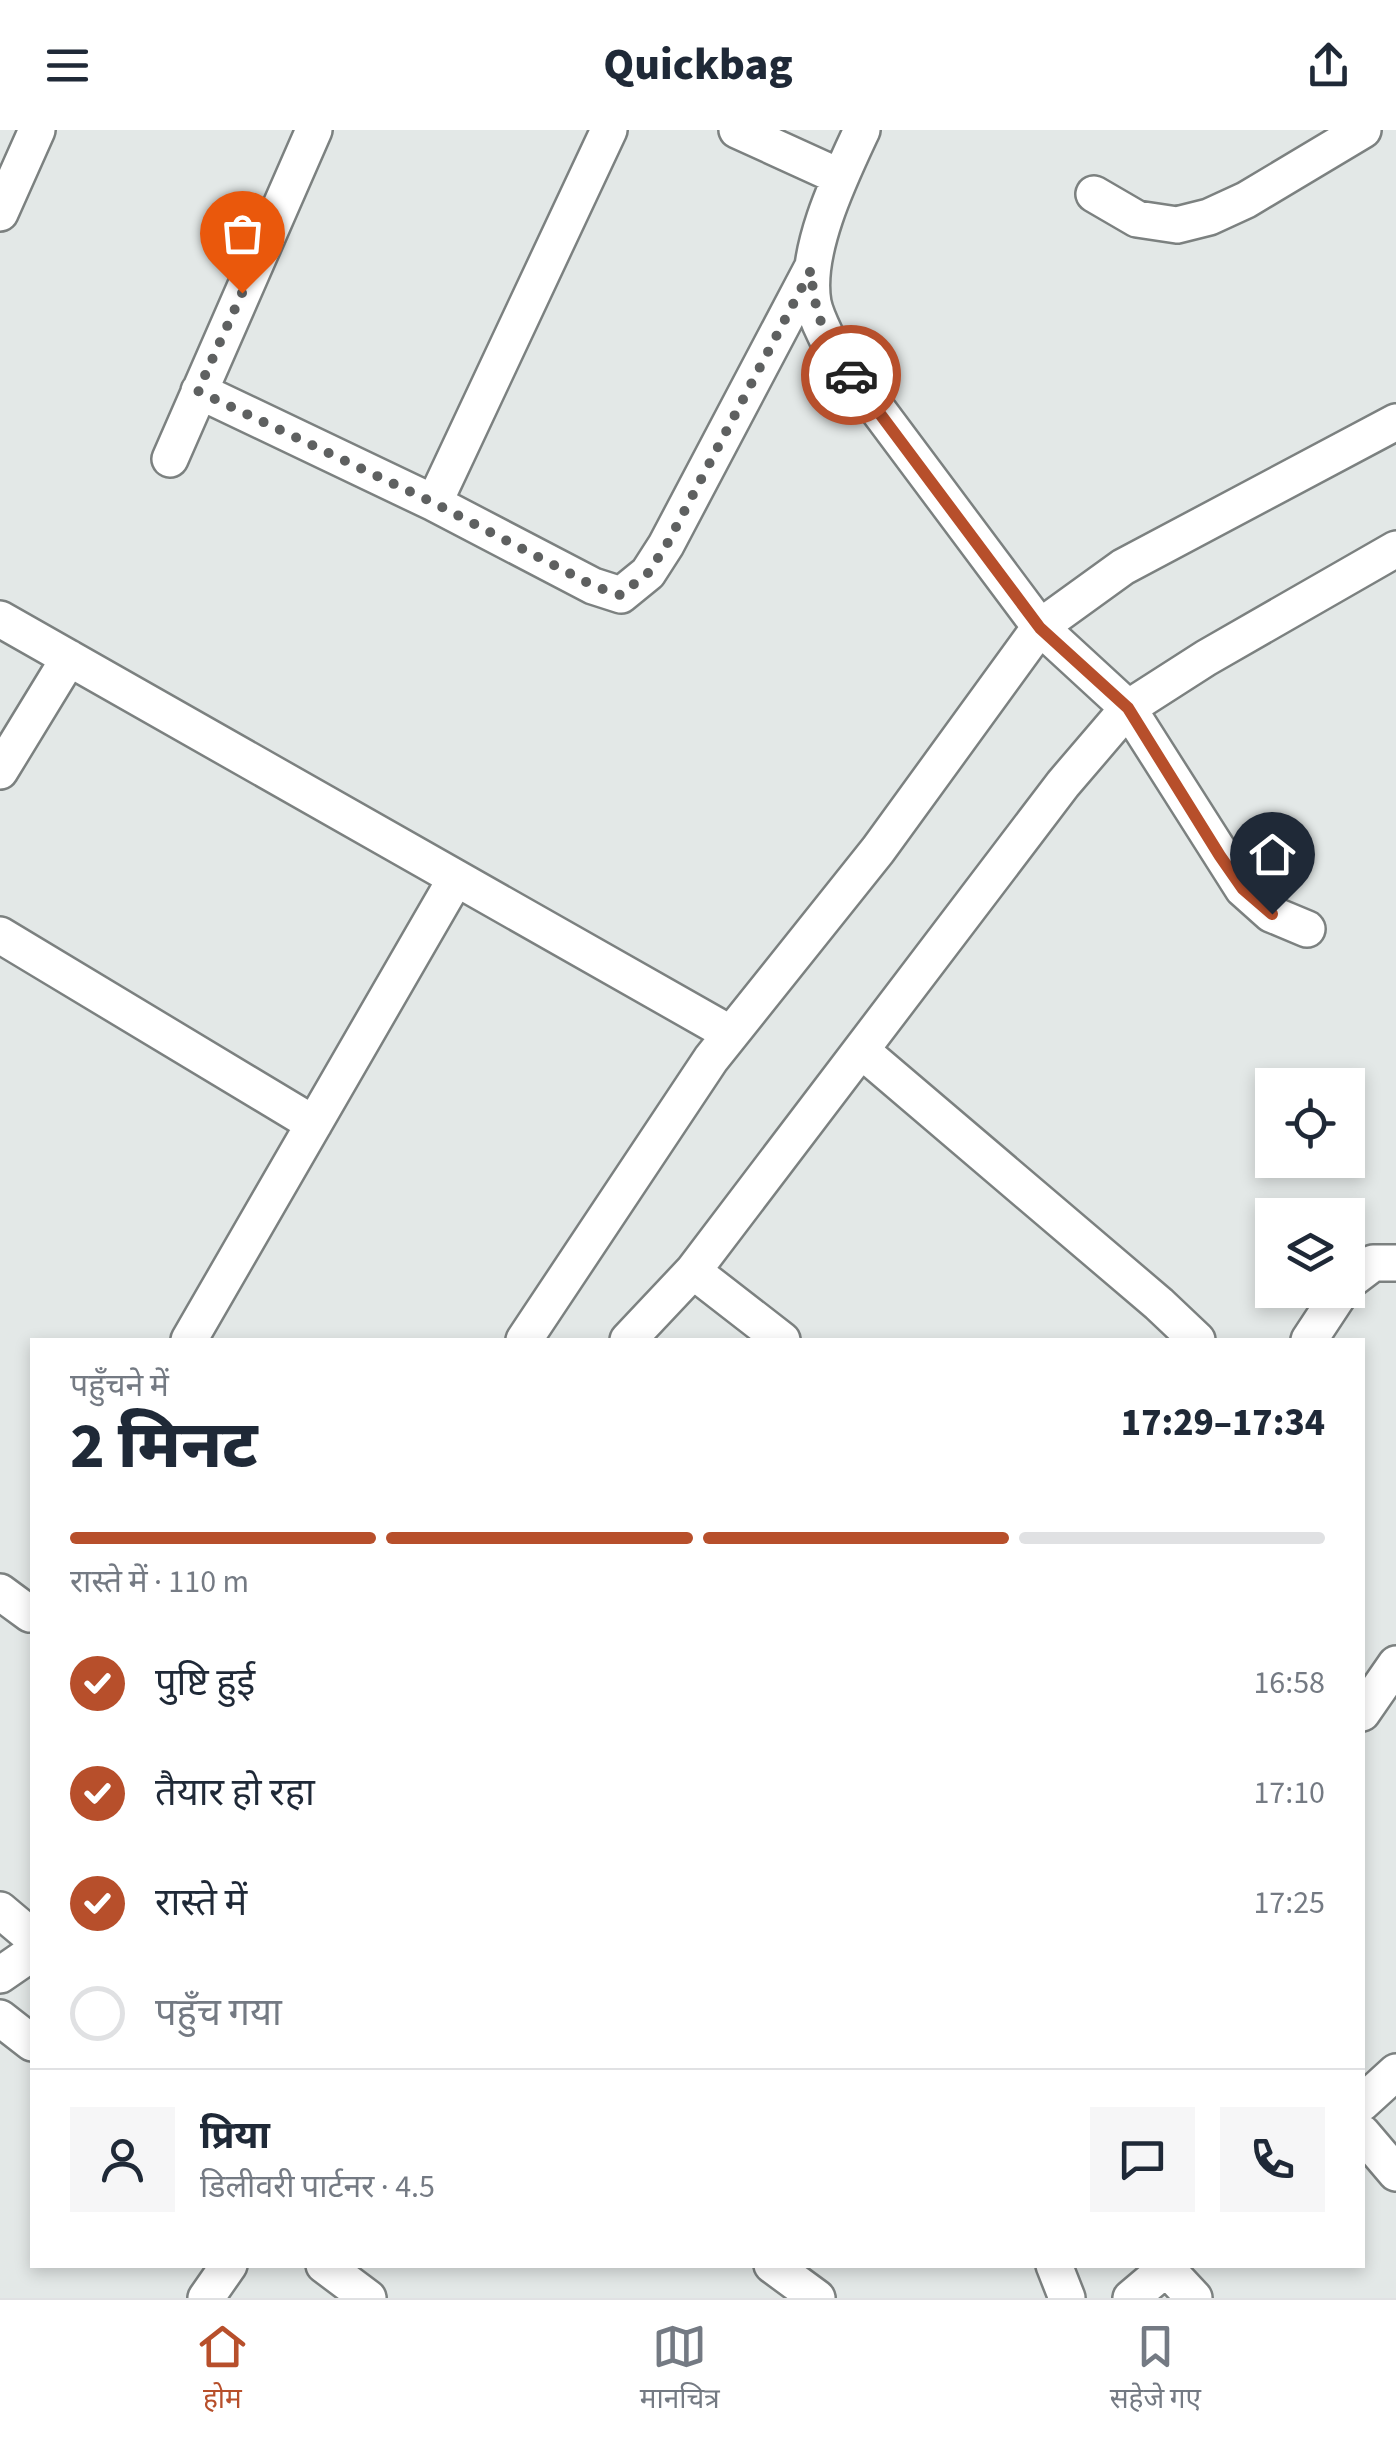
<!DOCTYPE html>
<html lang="hi">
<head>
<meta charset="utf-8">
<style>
  body { margin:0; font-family:"Source Sans 3","Noto Sans Devanagari",sans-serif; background:#f6f6f7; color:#1f2937; height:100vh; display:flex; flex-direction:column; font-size:38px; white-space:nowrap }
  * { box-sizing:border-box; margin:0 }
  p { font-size:32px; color:#747a83 }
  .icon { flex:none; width:55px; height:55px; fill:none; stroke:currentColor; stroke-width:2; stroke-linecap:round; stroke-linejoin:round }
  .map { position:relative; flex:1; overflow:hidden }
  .drawer { position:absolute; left:30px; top:1208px; width:1335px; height:930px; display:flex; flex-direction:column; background:#fff; border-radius:0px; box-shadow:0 5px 15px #0003 }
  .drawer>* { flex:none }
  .fabs { position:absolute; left:1255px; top:938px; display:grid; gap:20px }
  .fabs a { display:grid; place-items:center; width:110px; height:110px; border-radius:0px; background:#fff; box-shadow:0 5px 15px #0003; font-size:50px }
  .pin { position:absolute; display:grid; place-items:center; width:85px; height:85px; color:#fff; margin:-102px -42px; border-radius:50% 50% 50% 0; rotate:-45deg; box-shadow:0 0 10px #0007 }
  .pin .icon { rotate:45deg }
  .courier { position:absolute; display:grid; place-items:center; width:100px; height:100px; margin:-50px; border:8px solid #b74f2b; border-radius:50%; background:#fff; color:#222; box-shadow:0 2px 12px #0007 }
  .summary em { font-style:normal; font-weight:800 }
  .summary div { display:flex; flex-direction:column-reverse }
  .summary { display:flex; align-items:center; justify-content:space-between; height:170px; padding:0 40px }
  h1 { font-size:65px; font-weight:800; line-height:75px }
  .bar { display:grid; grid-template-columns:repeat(4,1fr); gap:15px 10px; align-content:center; height:120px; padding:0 40px }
  .bar i { height:12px; border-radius:8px; background:#e0e1e3 }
  .bar .selected { background:#b74f2b }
  .bar p { grid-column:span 4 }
  .line { display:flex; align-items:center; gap:25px; padding:0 40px; border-top:2px solid #e0e1e3 }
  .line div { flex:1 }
  .round { display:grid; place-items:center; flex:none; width:105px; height:105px; border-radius:0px; background:#f6f6f7 }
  ol { padding:0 40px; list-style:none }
  li { display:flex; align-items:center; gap:30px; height:110px }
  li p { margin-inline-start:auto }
  li .icon { padding:10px; border-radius:50%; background:#b74f2b; color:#fff; stroke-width:4 }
  li:last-child { color:#747a83 }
  li i { width:55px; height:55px; border:5px solid #e0e1e3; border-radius:50% }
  header { display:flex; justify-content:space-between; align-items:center; height:130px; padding:0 40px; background:#fff; font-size:45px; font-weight:800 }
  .tab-bar { display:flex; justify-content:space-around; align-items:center; height:140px; border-top:2px solid #e0e1e3; background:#fff; font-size:28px; color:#747a83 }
  .tab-bar a { display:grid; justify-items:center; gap:5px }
  .tab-bar .selected { color:#b74f2b }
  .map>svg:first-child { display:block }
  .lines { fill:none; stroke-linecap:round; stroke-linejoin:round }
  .minor-casing { stroke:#7c8180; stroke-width:40 }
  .minor { stroke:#fff; stroke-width:35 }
  .done { stroke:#5e6060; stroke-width:10; stroke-dasharray:0 18 }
  .route { stroke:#b74f2b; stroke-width:12 }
</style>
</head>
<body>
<header><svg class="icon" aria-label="menu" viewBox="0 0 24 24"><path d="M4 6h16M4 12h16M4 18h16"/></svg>Quickbag<svg class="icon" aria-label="share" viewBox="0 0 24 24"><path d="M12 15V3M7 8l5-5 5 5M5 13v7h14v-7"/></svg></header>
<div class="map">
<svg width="1396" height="2168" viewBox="0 0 1396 2168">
  <rect width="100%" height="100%" fill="#e3e8e7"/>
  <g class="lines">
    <g class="minor-casing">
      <path id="minor" d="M737,0L840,47
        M862,0C840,47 804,121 813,173C816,188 825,203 831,217L1040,497L1128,578L1243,759L1271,784L1307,799
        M1094,64L1137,89L1177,95L1209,87L1246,70L1363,0
        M0,83L37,0
        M199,261L434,373L593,456L621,465L648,443L666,415L811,140
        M170,329L314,0
        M434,373L609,0
        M0,489L731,904
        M0,641L69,528
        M0,805L314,994
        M862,921L1159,1174L1197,1210
        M693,1141L782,1210
        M1348,1152L1373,1133H1396
        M189,1210L456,748
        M524,1210L711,929L878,720L1040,497L1123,437L1396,292
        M628,1210L693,1141L1063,654L1128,578L1206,528L1396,419
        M1309,1210L1342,1160
        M0,1462L30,1484L32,1480
        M1362,1583L1396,1534
        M0,1780L32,1807
        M0,1845L32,1823
        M0,1888L32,1913
        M1362,1973L1396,1942
        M1362,2003L1396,2043
        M324,2135L368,2168
        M772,2135L817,2168
        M1054,2135L1067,2168
        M1166,2138L1194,2168
        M206,2168L229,2135
        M1131,2168L1170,2135"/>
    </g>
    <use href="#minor" class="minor"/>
  </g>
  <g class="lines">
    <path class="done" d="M242,163L198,261L434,373L594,456L620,465L648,443L666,416L811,140C814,184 825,209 851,245"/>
    <path class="route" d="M851,245L1040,498L1128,578L1220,726L1243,759L1272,784"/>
  </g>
</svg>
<div class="fabs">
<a><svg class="icon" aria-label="locate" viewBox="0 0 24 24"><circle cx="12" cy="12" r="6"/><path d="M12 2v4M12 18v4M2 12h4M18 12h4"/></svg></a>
<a><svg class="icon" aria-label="layers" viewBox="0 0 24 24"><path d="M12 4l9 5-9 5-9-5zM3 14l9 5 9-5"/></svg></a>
</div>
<div class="pin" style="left:242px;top:163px;background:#ea580c"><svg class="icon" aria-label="bag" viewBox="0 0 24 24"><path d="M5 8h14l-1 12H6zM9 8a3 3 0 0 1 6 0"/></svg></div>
<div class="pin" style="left:1272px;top:784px;background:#1f2937"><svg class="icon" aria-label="home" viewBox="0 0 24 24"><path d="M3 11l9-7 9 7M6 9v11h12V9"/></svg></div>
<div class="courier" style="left:851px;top:245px"><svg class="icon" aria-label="car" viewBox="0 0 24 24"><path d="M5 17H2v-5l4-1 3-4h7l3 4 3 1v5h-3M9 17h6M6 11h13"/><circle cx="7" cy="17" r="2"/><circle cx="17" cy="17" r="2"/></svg></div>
<section class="drawer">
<div class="summary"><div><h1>2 मिनट</h1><p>पहुँचने में</p></div><em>17:29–17:34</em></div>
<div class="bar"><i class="selected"></i><i class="selected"></i><i class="selected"></i><i></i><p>रास्ते में · 110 m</p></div>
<ol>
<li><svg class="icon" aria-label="check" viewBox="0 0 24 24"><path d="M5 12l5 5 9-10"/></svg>पुष्टि हुई<p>16:58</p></li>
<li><svg class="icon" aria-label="check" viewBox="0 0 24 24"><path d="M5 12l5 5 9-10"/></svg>तैयार हो रहा<p>17:10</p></li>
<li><svg class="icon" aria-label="check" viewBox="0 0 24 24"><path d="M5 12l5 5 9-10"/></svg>रास्ते में<p>17:25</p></li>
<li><i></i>पहुँच गया</li>
</ol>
<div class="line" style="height:180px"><a class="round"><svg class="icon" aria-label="person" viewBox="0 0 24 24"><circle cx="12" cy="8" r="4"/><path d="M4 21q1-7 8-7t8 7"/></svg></a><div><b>प्रिया</b><p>डिलीवरी पार्टनर · 4.5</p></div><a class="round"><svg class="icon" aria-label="chat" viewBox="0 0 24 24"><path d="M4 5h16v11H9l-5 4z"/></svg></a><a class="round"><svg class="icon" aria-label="phone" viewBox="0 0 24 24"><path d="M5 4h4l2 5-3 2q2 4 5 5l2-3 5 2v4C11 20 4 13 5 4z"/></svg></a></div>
</section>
</div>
<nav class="tab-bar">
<a class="selected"><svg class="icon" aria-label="home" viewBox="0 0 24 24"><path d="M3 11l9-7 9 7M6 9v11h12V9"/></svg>होम</a>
<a><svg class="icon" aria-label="map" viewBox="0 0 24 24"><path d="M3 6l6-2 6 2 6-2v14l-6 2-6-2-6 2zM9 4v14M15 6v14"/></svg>मानचित्र</a>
<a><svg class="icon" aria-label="saved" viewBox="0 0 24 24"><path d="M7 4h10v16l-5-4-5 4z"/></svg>सहेजे गए</a>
</nav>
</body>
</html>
